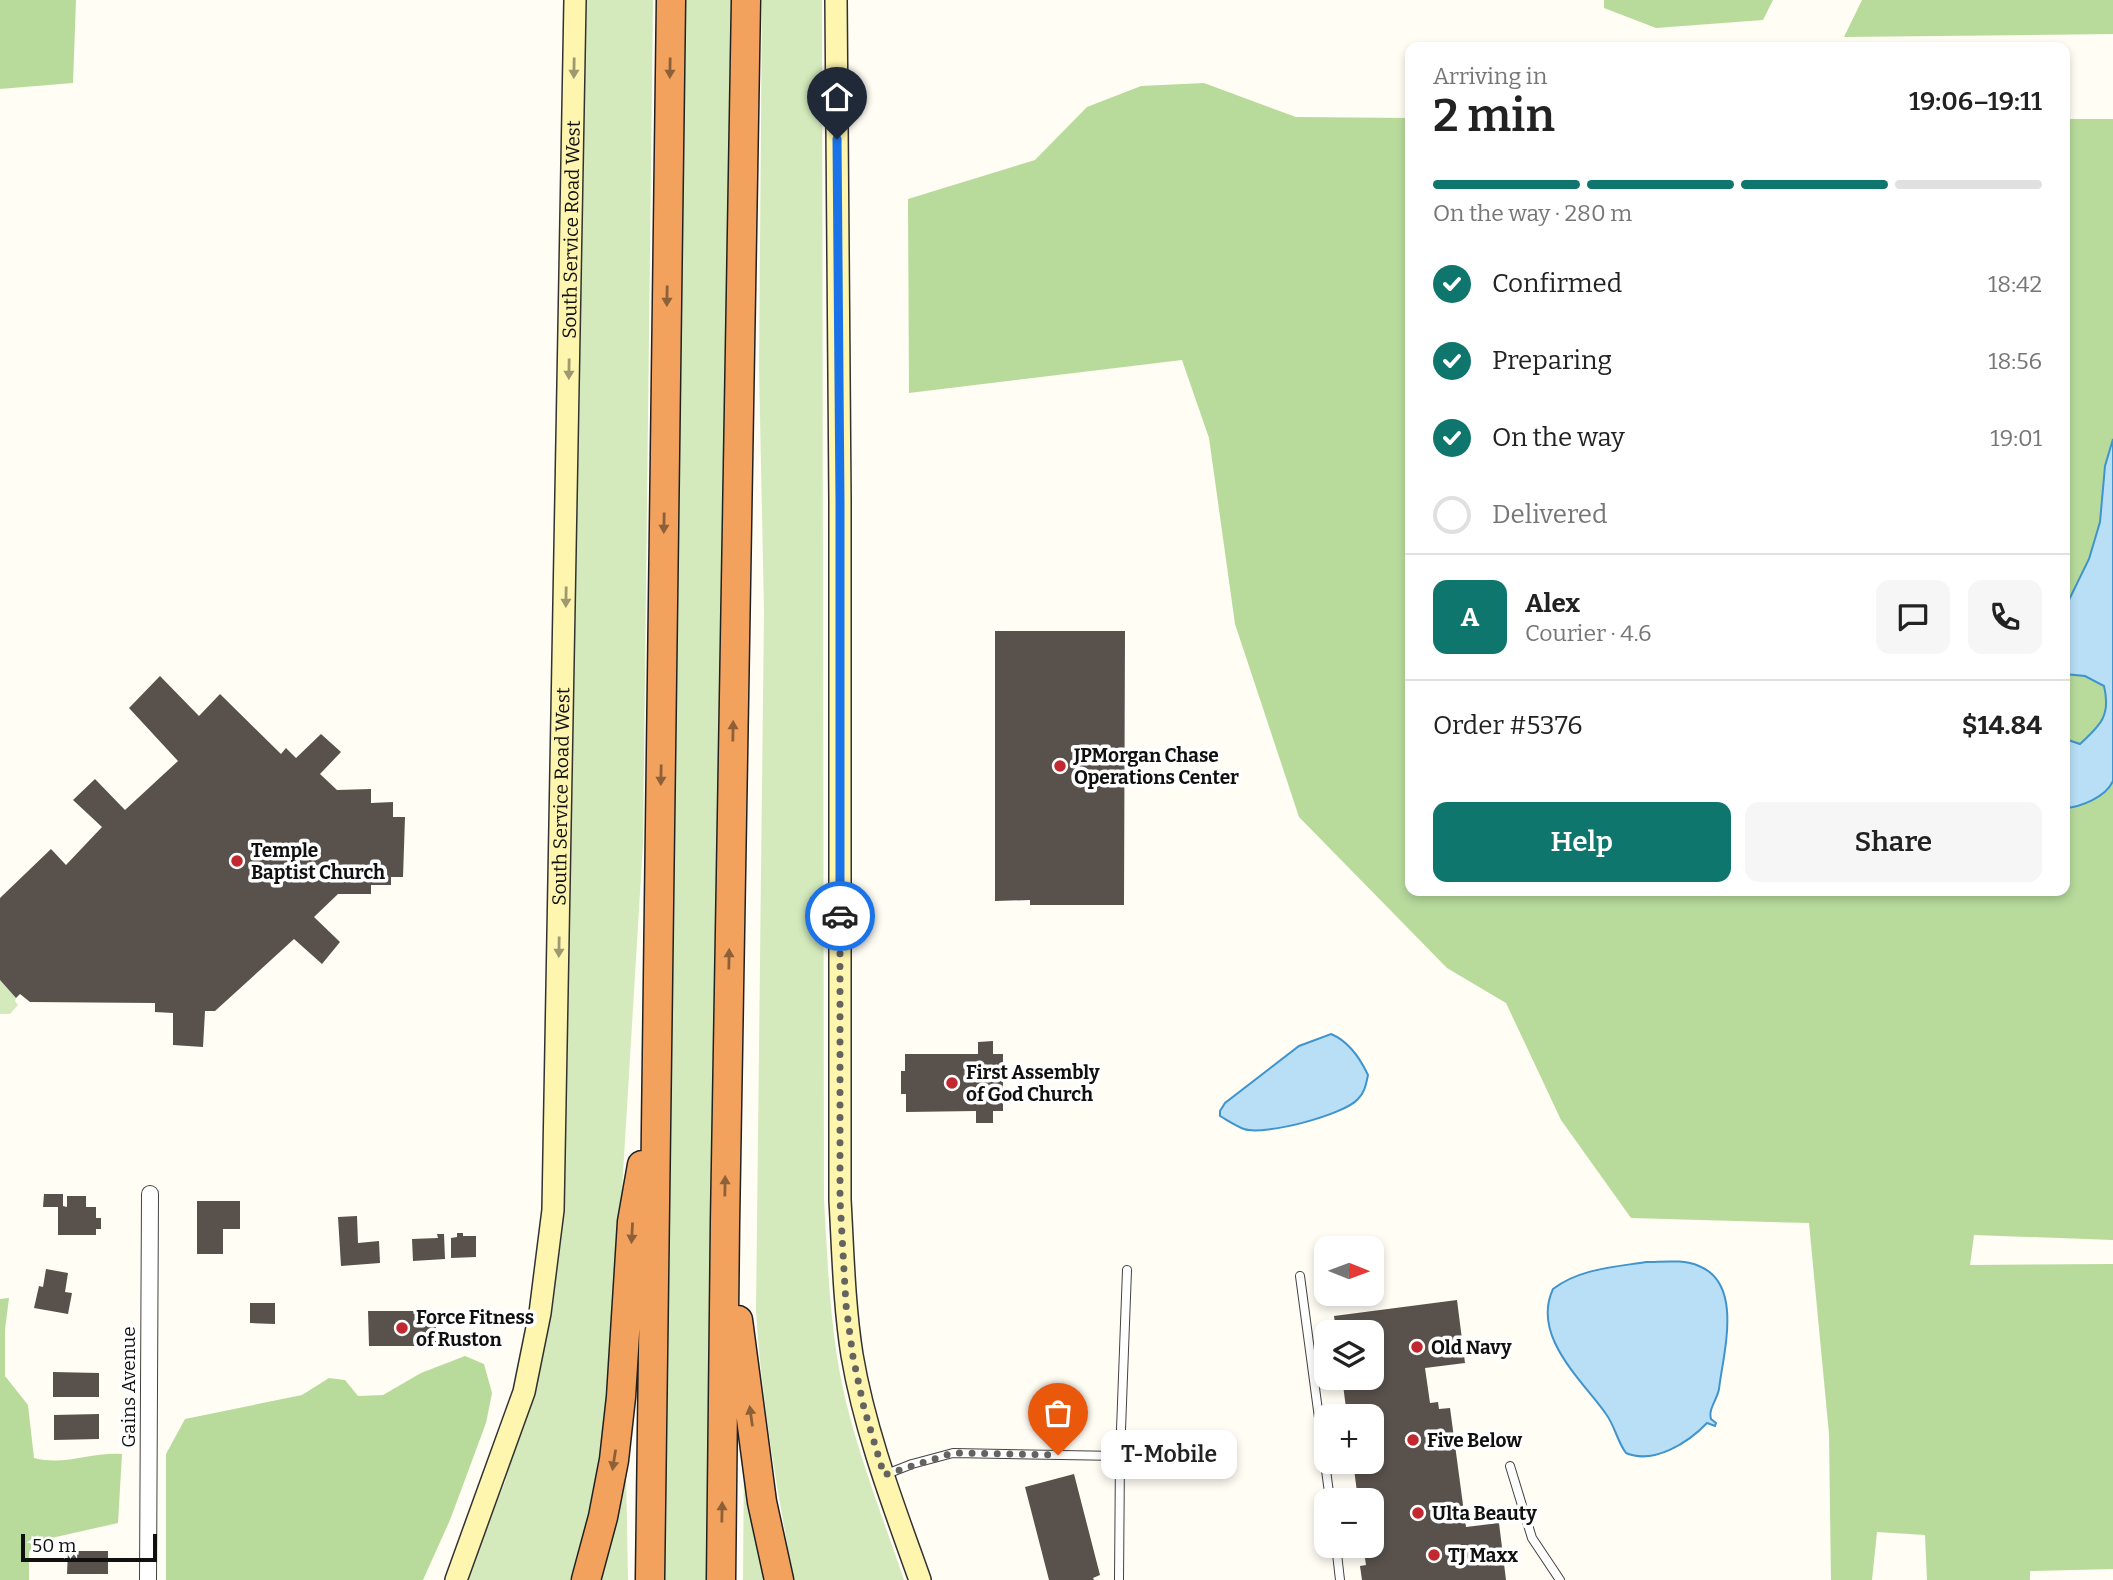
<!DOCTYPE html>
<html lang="en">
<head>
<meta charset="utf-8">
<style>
  body { margin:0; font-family:Bitter,serif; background:#f6f6f6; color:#222; height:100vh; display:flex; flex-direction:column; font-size:26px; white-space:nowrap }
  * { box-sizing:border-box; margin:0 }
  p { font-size:23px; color:#767676 }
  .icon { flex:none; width:38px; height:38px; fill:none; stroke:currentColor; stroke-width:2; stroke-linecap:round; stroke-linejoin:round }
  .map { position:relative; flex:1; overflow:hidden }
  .drawer { position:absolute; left:1405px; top:42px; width:665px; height:854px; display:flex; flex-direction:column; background:#fff; border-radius:14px; box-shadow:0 4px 10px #0003 }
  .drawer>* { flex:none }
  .needle { width:46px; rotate:91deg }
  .fabs { position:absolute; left:1314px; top:1236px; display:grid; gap:14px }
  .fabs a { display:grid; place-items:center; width:70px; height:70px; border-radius:14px; background:#fff; box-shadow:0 4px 10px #0003; font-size:35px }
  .scale { position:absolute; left:21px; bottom:18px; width:136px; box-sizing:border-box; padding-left:7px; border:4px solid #101010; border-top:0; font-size:19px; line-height:24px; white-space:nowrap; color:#101010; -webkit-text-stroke:5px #fff; paint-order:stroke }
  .pin { position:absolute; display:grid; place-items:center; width:60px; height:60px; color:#fff; margin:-72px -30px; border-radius:50% 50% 50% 0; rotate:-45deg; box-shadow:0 0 7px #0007 }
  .pin .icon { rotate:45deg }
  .courier { position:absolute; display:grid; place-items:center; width:70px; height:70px; margin:-35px; border:5px solid #1a73e8; border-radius:50%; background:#fff; color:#222; box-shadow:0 2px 9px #0007 }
  .bubble { position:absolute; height:49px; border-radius:14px; background:#fff; box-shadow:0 4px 10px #0003; font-size:23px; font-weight:600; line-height:49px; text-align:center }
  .summary em { font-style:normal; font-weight:600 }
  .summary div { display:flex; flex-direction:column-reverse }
  .summary { display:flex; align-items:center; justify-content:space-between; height:119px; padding:0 28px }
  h1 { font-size:46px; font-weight:600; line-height:52px }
  .bar { display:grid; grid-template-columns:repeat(4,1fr); gap:10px 7px; align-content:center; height:84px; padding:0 28px }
  .bar i { height:9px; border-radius:5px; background:#e0e0e0 }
  .bar .on { background:#0f766e }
  .bar p { grid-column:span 4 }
  .line { display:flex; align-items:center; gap:18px; padding:0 28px; border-top:2px solid #e0e0e0 }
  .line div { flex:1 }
  .round { display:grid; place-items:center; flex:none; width:74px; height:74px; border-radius:14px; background:#f6f6f6 }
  ol { padding:0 28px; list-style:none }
  li { display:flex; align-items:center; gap:21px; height:77px }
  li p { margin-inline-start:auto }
  li .icon { padding:7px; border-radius:50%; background:#0f766e; color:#fff; stroke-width:4 }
  li:last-child { color:#767676 }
  li i { width:38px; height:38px; border:4px solid #e0e0e0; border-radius:50% }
  .primary-button { display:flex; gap:14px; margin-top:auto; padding:14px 28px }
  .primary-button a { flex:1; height:80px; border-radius:14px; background:#0f766e; color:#fff; font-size:28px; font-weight:600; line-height:80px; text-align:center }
  .primary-button a+a { background:#f6f6f6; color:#222 }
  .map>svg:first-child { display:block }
  .green { fill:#d4eabc }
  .forest { fill:#b8db9c }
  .water { fill:#b8dff6; stroke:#4094cd; stroke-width:2 }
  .building { fill:#59514c }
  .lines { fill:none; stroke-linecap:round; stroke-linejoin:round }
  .lane-casing { stroke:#434343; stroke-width:10 }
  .street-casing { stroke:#434343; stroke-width:18 }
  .secondary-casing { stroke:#323232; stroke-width:24 }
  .highway-casing { stroke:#212121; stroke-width:31 }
  .lane { stroke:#fff; stroke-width:8 }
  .street { stroke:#fff; stroke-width:16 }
  .secondary { stroke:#fef5af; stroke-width:21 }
  .highway { stroke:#f3a25d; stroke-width:28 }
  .oneway { fill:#9f996f }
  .oneway2 { fill:#8d603a }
  .done { stroke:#646360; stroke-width:7; stroke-dasharray:0 12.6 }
  .route { stroke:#1a73e8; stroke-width:9 }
  .poi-dot { fill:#c1282f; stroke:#fff; stroke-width:2.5 }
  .labels { text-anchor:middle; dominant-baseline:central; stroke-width:7; stroke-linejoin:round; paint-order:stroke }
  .street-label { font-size:19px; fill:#101010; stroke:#fff }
  .poi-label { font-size:19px; font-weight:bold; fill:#101010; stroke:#fff; text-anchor:start }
</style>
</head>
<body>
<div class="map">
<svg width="2113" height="1580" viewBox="0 0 2113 1580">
  <rect width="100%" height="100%" fill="#fffdf4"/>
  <path class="green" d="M582,0H653L643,843L609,1405C601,1465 588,1522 570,1580H465L505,1482L536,1375L552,1299Z
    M684,0H732L711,1580H664Z
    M762,0H822L824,1200C828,1267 830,1336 846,1402C861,1462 884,1521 904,1580H794C777,1491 762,1403 756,1312L764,611L759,367Z
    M0,980L16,998L15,1001L18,1005L10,1014H0Z
    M744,1455L775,1580H743Z
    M626,1469L628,1580H594Z"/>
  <path class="forest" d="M0,0H76L73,83L0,89Z
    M1604,0H1773L1763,20L1656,28L1604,8Z
    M1862,0H2113V34L1844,37Z
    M1204,83L1296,117L1410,118V891H2065V808C2081,807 2106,797 2113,781V1240L1974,1235L1970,1265L2113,1264V1569L2030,1571V1580H1927L1925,1535L1877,1532L1872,1580H1831L1829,1434L1809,1223L1631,1218L1561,1120L1506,1003L1447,968L1299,817L1235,624L1209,438L1182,360L909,393L908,199L1035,160L1087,107L1141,86Z
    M2065,119H2113V439L2105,466L2100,522L2089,559L2065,608Z
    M2065,674L2085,676L2104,686C2111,717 2102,724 2080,744L2065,739Z
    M9,1298L5,1330V1376L28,1405L34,1458C65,1466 91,1452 122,1454L118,1523L38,1541L29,1552V1580H0V1299Z
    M465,1356L484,1364L492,1393L486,1423L450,1520L423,1580H166V1454L185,1419L302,1395L329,1378L345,1380L358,1396L383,1395L421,1373Z"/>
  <path class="water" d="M2113,439V781C2106,797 2081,807 2065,808V739L2080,744C2101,725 2111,715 2104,686L2085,676L2065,674V608L2089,559L2100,522L2105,466Z
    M1331,1034C1348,1041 1360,1058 1368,1075C1366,1084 1365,1092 1358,1099C1344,1115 1264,1136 1244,1129C1236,1126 1227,1120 1220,1116V1111L1225,1103L1299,1046Z
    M1646,1262C1663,1262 1683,1259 1699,1266C1744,1284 1723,1354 1719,1389C1717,1400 1708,1409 1711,1419L1716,1423L1715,1426L1707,1423C1689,1442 1654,1465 1626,1453C1617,1441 1615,1426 1606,1414C1582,1380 1531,1336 1553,1289C1579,1269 1614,1267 1646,1262Z"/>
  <path class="building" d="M995,631H1125L1124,905H1030V900L995,901Z
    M160,676L199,716L220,694L281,754L286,748L296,758L321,734L341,752L320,774L337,790L371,789V803L393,802V817H405L403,877H391V885H371V894H338L314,917L340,942L322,964L294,939L215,1011H205L203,1047L173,1045V1013L155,1012V1003L30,1002L20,994L16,998L0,980V898L51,849L66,865L102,827L73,800L95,779L125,810L178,761L129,708Z
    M993,1041V1054H1003V1111H993V1123H976V1111L906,1112V1094H901V1071H905V1054H978V1042Z
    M44,1194H63V1206L67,1207V1196H86V1207H96V1218H101V1229H96V1235H58V1207H43Z
    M197,1201H240V1229H223V1254H197Z
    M357,1216L358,1243L379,1241L380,1263L341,1266L338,1217Z
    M457,1233H463V1236H476V1257L451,1258V1238L457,1237Z
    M437,1234H444L445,1259L413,1261L412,1239L438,1238Z
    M46,1269L68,1273L65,1292L72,1293L68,1314L34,1308L39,1286L43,1287Z
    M1457,1300L1465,1363L1425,1368L1430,1403L1438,1402L1439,1409L1450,1408L1466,1527L1499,1523L1506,1580H1362L1360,1566L1366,1565L1363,1545H1372V1500H1358L1353,1461H1372V1416H1347L1342,1377H1372V1332H1336L1334,1316Z
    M250,1303H275V1324L250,1323Z
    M368,1311H436V1346H369Z
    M53,1372L99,1373V1397H53Z
    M99,1414V1439L54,1440V1415Z
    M1074,1474L1100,1575L1093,1578L1094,1580H1049L1025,1487Z
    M68,1551H108V1574H67Z"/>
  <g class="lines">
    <g class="lane-casing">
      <path id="lane" d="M1300,1276L1330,1500
        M1510,1466L1532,1538L1560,1580
        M884,1475L912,1464L953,1453L1120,1456
        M1336,1545L1340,1580
        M1119,1580L1120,1456L1127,1270"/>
    </g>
    <g class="street-casing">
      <path id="street" d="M148,1580L150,1194"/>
    </g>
    <g class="secondary-casing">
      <g id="secondary">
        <path d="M836,0L840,501V1200C843,1252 844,1304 852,1355C865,1432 894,1507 920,1580"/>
        <path id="s1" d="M456,1580L524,1392L540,1313L553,1210L575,0"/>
      </g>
    </g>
    <g class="highway-casing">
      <path id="highway" d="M738,1320L762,1502L779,1580
        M586,1580L603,1517L614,1460L621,1397L632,1222L642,1165
        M650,1580L671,0
        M721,1580L725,1223L746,0"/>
    </g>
    <use href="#lane" class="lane"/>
    <use href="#street" class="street"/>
    <use href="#secondary" class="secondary"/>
    <use href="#highway" class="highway"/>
  </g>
  <defs><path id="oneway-solid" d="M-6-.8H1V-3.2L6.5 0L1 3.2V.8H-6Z" transform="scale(1.75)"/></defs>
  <g class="oneway">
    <use href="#oneway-solid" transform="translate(574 68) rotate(91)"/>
    <use href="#oneway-solid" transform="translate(569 369) rotate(91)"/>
    <use href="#oneway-solid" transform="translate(566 597) rotate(91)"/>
    <use href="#oneway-solid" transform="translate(559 947) rotate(91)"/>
  </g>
  <g class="oneway2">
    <use href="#oneway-solid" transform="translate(670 68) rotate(91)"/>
    <use href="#oneway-solid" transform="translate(667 296) rotate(91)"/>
    <use href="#oneway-solid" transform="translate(664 523) rotate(91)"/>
    <use href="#oneway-solid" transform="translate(733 731) rotate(-89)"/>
    <use href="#oneway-solid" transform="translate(661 775) rotate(91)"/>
    <use href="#oneway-solid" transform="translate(729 959) rotate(-89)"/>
    <use href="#oneway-solid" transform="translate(725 1186) rotate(-89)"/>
    <use href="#oneway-solid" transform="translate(632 1233) rotate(93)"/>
    <use href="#oneway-solid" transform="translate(751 1416) rotate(-98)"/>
    <use href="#oneway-solid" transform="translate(614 1460) rotate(99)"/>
    <use href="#oneway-solid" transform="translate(722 1512) rotate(-89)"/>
  </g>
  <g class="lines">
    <path class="done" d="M840,916V1200L846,1305L853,1357L864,1408L884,1475L953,1453L1058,1455"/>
    <path class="route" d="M837,139L840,501V916"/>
  </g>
  <g class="poi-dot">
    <circle cx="1060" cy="766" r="7"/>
    <circle cx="237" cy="861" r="7"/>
    <circle cx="952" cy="1083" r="7"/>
    <circle cx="402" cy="1328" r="7"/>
    <circle cx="1417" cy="1347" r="7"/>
    <circle cx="1413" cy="1440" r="7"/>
    <circle cx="1418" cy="1513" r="7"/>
    <circle cx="1434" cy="1555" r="7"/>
  </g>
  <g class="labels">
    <g class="street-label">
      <text stroke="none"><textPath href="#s1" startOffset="1365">South Service Road West</textPath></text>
      <text stroke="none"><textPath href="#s1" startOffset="798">South Service Road West</textPath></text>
      <text transform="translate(128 1387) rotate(-90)">Gains Avenue</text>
    </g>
    <g class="poi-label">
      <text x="1074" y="755">JPMorgan Chase<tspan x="1074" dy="22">Operations Center</tspan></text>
      <text x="251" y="850">Temple<tspan x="251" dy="22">Baptist Church</tspan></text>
      <text x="966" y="1072">First Assembly<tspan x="966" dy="22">of God Church</tspan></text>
      <text x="416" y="1317">Force Fitness<tspan x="416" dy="22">of Ruston</tspan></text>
      <text x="1431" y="1347">Old Navy</text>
      <text x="1427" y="1440">Five Below</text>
      <text x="1432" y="1513">Ulta Beauty</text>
      <text x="1448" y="1555">TJ Maxx</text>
    </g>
  </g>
</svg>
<div class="fabs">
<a><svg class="needle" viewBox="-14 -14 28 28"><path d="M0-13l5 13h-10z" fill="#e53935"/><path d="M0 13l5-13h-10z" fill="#767676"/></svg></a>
<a><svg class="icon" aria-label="layers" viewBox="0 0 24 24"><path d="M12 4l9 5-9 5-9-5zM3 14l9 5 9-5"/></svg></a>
<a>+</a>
<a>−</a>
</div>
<div class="scale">50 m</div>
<div class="pin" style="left:1058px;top:1455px;background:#ea580c"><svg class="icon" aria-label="bag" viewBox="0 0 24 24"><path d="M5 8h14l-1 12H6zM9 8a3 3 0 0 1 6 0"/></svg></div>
<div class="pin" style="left:837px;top:139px;background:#1f2937"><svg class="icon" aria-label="home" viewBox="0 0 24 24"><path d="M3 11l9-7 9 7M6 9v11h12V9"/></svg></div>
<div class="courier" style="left:840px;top:916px"><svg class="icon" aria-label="car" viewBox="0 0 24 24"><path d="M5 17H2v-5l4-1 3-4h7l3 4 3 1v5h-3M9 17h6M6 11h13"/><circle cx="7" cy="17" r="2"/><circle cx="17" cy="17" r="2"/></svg></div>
<div class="bubble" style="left:1101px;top:1430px;width:136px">T-Mobile</div>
<section class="drawer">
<div class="summary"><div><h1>2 min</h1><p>Arriving in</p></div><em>19:06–19:11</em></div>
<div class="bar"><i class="on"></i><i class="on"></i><i class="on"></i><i></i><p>On the way · 280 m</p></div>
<ol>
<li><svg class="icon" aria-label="check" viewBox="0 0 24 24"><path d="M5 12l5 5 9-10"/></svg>Confirmed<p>18:42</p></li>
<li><svg class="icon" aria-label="check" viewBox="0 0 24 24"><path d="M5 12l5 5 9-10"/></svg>Preparing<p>18:56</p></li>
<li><svg class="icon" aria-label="check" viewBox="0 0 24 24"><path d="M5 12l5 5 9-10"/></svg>On the way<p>19:01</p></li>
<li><i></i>Delivered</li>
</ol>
<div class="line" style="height:126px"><b class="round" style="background:#0f766e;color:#fff">A</b><div><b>Alex</b><p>Courier · 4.6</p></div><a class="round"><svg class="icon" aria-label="chat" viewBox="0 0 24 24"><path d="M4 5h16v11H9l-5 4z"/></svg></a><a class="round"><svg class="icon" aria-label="phone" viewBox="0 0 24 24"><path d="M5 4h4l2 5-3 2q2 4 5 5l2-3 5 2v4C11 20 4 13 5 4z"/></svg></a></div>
<div class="line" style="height:91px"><div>Order #5376</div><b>$14.84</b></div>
<div class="primary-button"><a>Help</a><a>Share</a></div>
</section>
</div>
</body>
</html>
